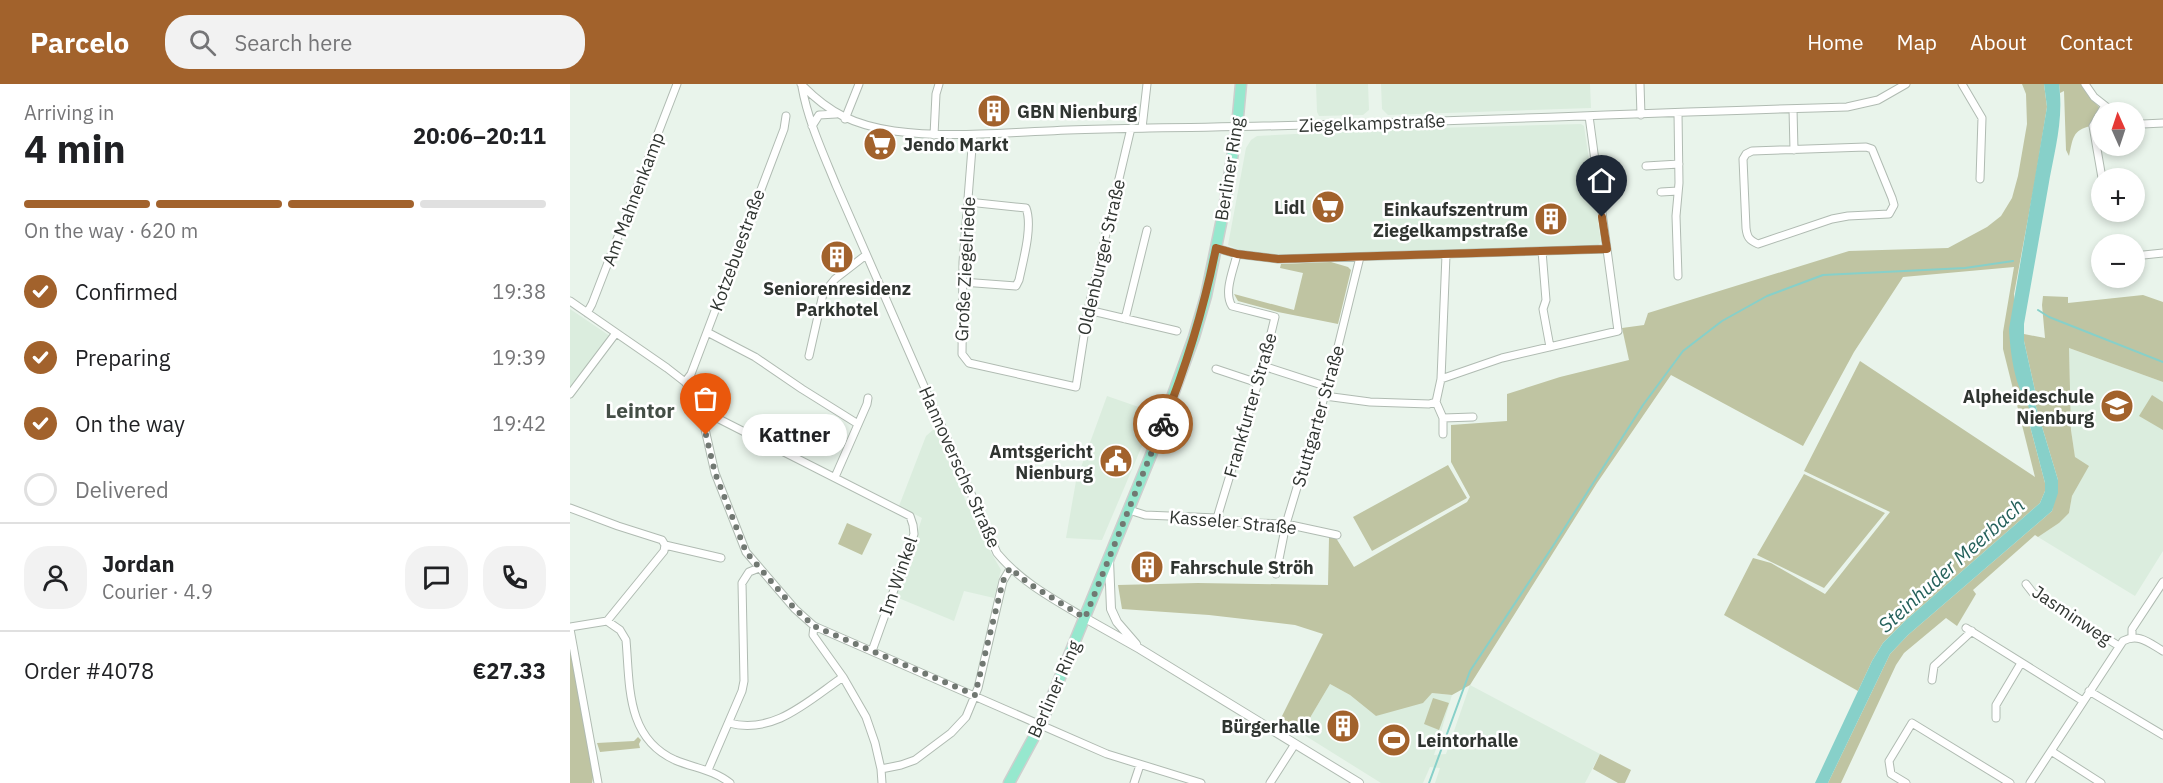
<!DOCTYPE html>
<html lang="en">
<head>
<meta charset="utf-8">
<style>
  body { margin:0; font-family:"IBM Plex Sans",sans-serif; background:#f2f2f2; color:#202124; height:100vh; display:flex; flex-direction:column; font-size:22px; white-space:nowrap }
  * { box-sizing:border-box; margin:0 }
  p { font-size:20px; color:#757577 }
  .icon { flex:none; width:33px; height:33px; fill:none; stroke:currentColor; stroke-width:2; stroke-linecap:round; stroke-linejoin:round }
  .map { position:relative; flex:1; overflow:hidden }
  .details { display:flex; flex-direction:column; background:#fff; width:570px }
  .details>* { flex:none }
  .needle { width:39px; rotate:357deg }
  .buttons { position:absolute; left:1521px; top:18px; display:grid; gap:12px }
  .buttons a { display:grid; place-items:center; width:54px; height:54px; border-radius:50%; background:#fff; box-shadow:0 3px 9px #0003; font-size:30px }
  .pin { position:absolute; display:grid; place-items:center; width:51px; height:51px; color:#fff; margin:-62px -26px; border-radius:50% 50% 50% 0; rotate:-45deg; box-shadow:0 0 6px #0007 }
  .pin .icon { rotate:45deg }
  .courier { position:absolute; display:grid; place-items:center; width:60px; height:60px; margin:-30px; border:4px solid #a2622c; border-radius:50%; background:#fff; color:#222; box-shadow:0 2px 8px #0007 }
  .bubble { position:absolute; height:42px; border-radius:21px; background:#fff; box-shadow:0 3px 9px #0003; font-size:20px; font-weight:800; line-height:42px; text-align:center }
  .summary em { font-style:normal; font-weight:800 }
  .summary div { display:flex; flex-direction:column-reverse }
  .summary { display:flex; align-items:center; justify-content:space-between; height:102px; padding:0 24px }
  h1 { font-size:39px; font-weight:800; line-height:45px }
  .bar { display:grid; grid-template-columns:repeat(4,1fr); gap:9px 6px; align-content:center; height:72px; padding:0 24px }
  .bar i { height:8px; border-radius:4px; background:#e0e0e0 }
  .bar .current { background:#a2622c }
  .bar p { grid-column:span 4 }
  .line { display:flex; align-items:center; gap:15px; padding:0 24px; border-top:2px solid #e0e0e0 }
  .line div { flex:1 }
  .round { display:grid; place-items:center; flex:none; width:63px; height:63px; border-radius:24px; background:#f2f2f2 }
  ol { padding:0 24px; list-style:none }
  li { display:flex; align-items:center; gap:18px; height:66px }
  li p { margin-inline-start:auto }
  li .icon { padding:6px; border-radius:50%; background:#a2622c; color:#fff; stroke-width:4 }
  li:last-child { color:#757577 }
  li i { width:33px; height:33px; border:3px solid #e0e0e0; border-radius:50% }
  header { display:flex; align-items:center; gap:36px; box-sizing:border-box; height:84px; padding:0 30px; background:#a2622c; color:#fff }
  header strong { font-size:28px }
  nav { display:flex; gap:33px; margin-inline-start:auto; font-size:21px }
  .search { width:420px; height:54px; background:#f2f2f2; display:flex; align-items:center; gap:15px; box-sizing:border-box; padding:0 21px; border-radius:24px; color:#757577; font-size:22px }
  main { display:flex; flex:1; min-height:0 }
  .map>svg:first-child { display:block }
  .built { fill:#dbedde }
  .green { fill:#bfc4a2 }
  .water { fill:#87d0c9 }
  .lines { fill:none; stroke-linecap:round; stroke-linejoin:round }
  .stream { stroke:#87d0c9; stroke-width:2 }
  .minor-casing { stroke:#b0bbb2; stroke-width:9 }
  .tertiary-casing { stroke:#b0bbb2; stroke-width:10 }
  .primary-casing { stroke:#cdcfce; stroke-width:13 }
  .minor { stroke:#fff; stroke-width:7 }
  .tertiary { stroke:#fff; stroke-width:8 }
  .primary { stroke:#96e8ce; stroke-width:10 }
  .done { stroke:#717872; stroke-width:6; stroke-dasharray:0 10.8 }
  .route { stroke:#a2622c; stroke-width:8 }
  .labels { text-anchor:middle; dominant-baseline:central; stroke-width:5; stroke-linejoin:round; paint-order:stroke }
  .poi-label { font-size:18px; font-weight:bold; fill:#303531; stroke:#fff; text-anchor:end }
  .street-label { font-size:18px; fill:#303531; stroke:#fff }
  .water-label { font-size:20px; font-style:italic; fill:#24615b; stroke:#fff }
  .quarter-label { font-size:21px; font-weight:bold; fill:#444e46; stroke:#fff }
</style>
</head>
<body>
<header>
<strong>Parcelo</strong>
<div class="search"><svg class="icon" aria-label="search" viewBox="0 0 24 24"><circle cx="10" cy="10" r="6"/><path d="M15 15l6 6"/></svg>Search here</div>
<nav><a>Home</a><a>Map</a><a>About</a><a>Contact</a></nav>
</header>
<main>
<section class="details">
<div class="summary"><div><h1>4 min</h1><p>Arriving in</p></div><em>20:06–20:11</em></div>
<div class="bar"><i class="current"></i><i class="current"></i><i class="current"></i><i></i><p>On the way · 620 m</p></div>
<ol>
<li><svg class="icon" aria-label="check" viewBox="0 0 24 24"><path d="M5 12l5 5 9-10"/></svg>Confirmed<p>19:38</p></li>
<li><svg class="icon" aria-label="check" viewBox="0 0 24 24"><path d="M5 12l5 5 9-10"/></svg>Preparing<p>19:39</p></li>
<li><svg class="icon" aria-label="check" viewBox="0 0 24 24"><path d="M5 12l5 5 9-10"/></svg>On the way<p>19:42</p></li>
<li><i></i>Delivered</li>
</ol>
<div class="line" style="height:108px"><a class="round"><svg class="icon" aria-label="person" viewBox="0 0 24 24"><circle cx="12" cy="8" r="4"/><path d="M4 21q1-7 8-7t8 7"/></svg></a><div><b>Jordan</b><p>Courier · 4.9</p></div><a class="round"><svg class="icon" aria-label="chat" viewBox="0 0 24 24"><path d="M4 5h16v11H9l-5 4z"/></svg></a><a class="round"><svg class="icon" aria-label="phone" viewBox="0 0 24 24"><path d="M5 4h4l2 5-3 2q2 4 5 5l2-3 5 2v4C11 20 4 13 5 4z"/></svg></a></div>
<div class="line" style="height:78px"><div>Order #4078</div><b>€27.33</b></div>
</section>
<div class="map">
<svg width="1593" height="699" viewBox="0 0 1593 699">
  <rect width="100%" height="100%" fill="#e9f4eb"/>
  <path class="built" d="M746,0H798L799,26L793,31L749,32L747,28Z
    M811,0H1020L1021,24L818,31L812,25Z
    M1011,40L1014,42L1031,158L1027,162L703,171L669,166L658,161L676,64L681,56L687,52L828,45Z
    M0,225L40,252L0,305Z
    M1499,264L1593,298V467L1565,512L1468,453L1489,439L1499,429L1502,412L1518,383L1505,374L1501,346Z
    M537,312L586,329L532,456L496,454L506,397Z
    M364,345L410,449L431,486L424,514L394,507L384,537L326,513L352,434L329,422L356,352Z
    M760,600L780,611L806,632L862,609L882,611L864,671L876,670L900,601L1030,670L1015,699H865L870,684L860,683L853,699H811L731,649Z"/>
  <path class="green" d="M1452,0H1474L1477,23L1465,97L1444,210L1454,312C1462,321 1462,332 1460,342L1475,399V407L1470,419L1335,537L1313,559L1302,577L1288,607L1154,531L1183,474L1201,479L1255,510L1320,428L1234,387L1290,277L1465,393L1433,265V248L1444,183L1333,193L1284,268L1233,362L1101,291L1027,399L900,601L882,611L862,609L853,619L806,632L780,611L760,600L731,649L717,640L709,638L753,550L725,541L639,531L552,525L548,501L628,499L758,501L759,454H766L784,483L897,418L900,413L881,378V341L937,337V310L990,293L1059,276L1052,244L1074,241L1078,229L1279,167L1378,164L1417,143L1431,132L1442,114L1448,92L1457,40L1456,10Z
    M1489,0H1511L1518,11L1530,24L1521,42C1502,46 1503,55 1499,72L1496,66L1494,7L1490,9Z
    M761,178L778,183L781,186L768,240L708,228L668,217L664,210L724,226L733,189L710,184L711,180Z
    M1573,211L1593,218V298L1499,264L1501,346L1505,373L1519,382L1502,412L1499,429L1489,439L1468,453L1465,451L1403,506L1406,510L1387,542L1376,534L1334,569L1326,581L1271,699H1258L1320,570L1338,551L1482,427L1488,396L1464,316L1466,311L1454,257V250L1475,254L1472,221L1473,212L1498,213V219Z
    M1582,311L1593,318V346L1569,332Z
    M878,381L897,414L802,467L783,433Z
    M1234,390L1315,429L1254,504L1187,471Z
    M277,439L302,450L292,471L268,460Z
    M0,559L24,688L22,699H0Z
    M863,614L879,619L869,646L854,640Z
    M68,653L71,656L69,660L70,664L30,668L27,659L64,657Z
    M1030,670L1061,686L1055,699H1048L1023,685Z"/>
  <path class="water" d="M1474,0H1489C1494,37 1484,68 1478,104C1470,149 1462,195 1454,240V257L1466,311L1464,316L1488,396V409L1482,427L1338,551L1320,570L1258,699H1245L1302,577L1313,559L1335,537L1470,419L1475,407V399L1460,342C1463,321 1453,316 1447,297C1442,280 1440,262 1439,245L1477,23Z"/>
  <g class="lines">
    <path class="stream" d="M1468,226L1479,233L1593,278
      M859,699L900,587L983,462L1073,321L1113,267L1152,237L1197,212L1253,191L1395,184L1443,177"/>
    <g class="minor-casing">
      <path id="minor" d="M231,0C259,29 284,41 324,47C375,54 426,49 478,47C512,45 545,45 579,44C812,42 1044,29 1277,23L1308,16L1336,0
        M1070,0L1071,31
        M1392,0L1412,34L1410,95
        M1515,0L1524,13L1543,28
        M232,3C238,37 253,69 266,101L427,469C451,498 483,515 515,534
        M1223,25L1224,66
        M1108,29L1109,99L1106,132L1108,192
        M275,35L289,0
        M1564,38L1573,40L1593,39
        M242,42L249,31L266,30
        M572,44L577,0
        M364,51L366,10L369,0
        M403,51L393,178L392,270L399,279L506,303L518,226L561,44
        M1296,63L1302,65L1322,114L1324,121L1319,130L1278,132L1262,135L1188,160C1179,156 1177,153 1176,144L1173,75L1176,70L1182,67Z
        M1076,82L1109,80
        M1532,94L1523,42L1534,23
        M1091,108L1108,107
        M646,164L667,170L708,175L1037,165
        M972,167L976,216L973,225L980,263
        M876,171L871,295L866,318L873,334L903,333
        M1564,172L1593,169
        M1530,181L1532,180
        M392,198L446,202L449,196C453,177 463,142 456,124L398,118
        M0,217L97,284L115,298L121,306L132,332L145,389L176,468L225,525L244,542L537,670L631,699
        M518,226L607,247
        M17,229L22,220L107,0
        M555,235L577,146
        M137,248L185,273L232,305L288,340
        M239,272L253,210L265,195L296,171
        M693,282L758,303
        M646,285L688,299
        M871,295L932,274L1048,247L1019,32
        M115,298L121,290L214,45L216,32
        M0,310L46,249
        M755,312L800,318L859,320L866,318
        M132,332H143L340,432L343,441L344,450L302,567
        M873,334V350
        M265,393L297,320L298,314
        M0,424L48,442L92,456L95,461L151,474
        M559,426L575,431L647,434L654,438L716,440L767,451
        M647,434L693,282L705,233L662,222C653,208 664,185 667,170
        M706,490L716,440L762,287L790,173
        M1456,500L1463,509L1549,562
        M37,537L94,467L95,461
        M244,542L243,551L273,593L296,633L305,659L311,685L312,699
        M0,543L37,537L50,546L56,556C60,602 56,654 105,676C124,684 144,686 160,699
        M1396,544L1513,617
        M0,545L28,699
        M1562,553V545L1593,498
        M1362,596L1364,582L1402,547
        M1519,607L1593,651
        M1426,634V621L1451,579
        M159,639C204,651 238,617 273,593
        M1481,667L1531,699
        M311,685L331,681L345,676L381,649L396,633L408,604L433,497L440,485
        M138,686L172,607L174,597L172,499L179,488L189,484
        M564,699L570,681
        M700,699L725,660
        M1336,699L1321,690L1319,677L1342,639L1440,699
        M1460,699L1553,557C1569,549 1579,559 1593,567"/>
    </g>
    <g class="tertiary-casing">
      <path id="tertiary" d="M539,476L541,525L547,538L566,560
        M515,534L570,565L789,699"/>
    </g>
    <g class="primary-casing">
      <path id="primary" d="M439,699L471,640L581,371L624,253L636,212L654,125L667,43L671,0"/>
    </g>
    <use href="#minor" class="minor"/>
    <use href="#tertiary" class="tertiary"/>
    <use href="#primary" class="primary"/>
  </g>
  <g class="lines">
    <path class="done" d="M136,351L145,389L176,468L225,525L244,542L405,611L433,497L440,484L458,499L515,534L593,340"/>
    <path class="route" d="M593,340C616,283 634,224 646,164L667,170L708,175L1037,165L1032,133"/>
  </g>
  <defs>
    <g id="building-disc" transform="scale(1.725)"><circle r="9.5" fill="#a2622c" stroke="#fff"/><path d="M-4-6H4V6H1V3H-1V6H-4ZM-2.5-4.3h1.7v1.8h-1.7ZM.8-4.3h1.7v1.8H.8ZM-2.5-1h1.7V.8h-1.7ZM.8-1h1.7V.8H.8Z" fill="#fff"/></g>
    <g id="supermarket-disc" transform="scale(1.725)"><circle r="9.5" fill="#a2622c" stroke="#fff"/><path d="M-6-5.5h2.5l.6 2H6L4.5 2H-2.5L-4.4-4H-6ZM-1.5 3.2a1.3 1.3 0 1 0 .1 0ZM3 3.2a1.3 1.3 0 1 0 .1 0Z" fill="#fff"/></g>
    <g id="school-disc" transform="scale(1.725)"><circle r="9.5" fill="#a2622c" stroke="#fff"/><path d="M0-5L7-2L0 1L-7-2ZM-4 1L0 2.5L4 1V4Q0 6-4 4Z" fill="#fff"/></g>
    <g id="civic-disc" transform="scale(1.725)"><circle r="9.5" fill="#a2622c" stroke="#fff"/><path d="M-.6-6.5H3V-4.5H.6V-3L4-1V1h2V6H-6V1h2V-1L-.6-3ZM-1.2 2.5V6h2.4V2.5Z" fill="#fff"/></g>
    <g id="stadium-disc" transform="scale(1.725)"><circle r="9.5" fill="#a2622c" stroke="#fff"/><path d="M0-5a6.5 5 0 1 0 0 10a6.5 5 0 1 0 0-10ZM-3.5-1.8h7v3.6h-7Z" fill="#fff"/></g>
  </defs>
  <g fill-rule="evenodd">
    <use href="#building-disc" x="424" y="27"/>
    <use href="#supermarket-disc" x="310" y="60"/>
    <use href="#supermarket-disc" x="758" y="123"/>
    <use href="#building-disc" x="981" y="135"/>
    <use href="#building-disc" x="267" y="173"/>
    <use href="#school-disc" x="1547" y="322"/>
    <use href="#civic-disc" x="546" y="377"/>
    <use href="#building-disc" x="577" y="483"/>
    <use href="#building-disc" x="773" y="642"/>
    <use href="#stadium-disc" x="824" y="656"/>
  </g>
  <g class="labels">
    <g class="poi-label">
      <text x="447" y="27" text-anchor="start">GBN Nienburg</text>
      <text x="333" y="60" text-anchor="start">Jendo Markt</text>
      <text x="735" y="123">Lidl</text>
      <text x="958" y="125">Einkaufszentrum<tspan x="958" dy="21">Ziegelkampstraße</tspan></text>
      <text x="267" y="204" text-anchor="middle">Seniorenresidenz<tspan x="267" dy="21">Parkhotel</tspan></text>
      <text x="1524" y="312">Alpheideschule<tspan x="1524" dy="21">Nienburg</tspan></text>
      <text x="523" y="367">Amtsgericht<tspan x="523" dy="21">Nienburg</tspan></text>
      <text x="600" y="483" text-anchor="start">Fahrschule Ströh</text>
      <text x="750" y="642">Bürgerhalle</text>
      <text x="847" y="656" text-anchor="start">Leintorhalle</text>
    </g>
    <g class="street-label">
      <text transform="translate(802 39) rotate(-2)">Ziegelkampstraße</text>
      <text transform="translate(659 85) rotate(-81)">Berliner Ring</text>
      <text transform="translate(63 115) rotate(-69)">Am Mahnenkamp</text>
      <text transform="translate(167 166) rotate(-70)">Kotzebuestraße</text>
      <text transform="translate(531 173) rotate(-77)">Oldenburger Straße</text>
      <text transform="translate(395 185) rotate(-87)">Große Ziegelriede</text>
      <text transform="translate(680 321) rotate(-74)">Frankfurter Straße</text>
      <text transform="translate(748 332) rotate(-74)">Stuttgarter Straße</text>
      <text transform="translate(390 383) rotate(66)">Hannoversche Straße</text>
      <text transform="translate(663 438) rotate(5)">Kasseler Straße</text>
      <text transform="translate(328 492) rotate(-71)">Im Winkel</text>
      <text transform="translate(1502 531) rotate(34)">Jasminweg</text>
      <text transform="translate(484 605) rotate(-66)">Berliner Ring</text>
    </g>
    <g class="water-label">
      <text transform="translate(1381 481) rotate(-42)">Steinhuder Meerbach</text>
    </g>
    <g class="quarter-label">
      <text x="70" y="326">Leintor</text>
    </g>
  </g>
</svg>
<div class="buttons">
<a><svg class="needle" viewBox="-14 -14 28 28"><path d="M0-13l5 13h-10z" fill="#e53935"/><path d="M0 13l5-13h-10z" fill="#757577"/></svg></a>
<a>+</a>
<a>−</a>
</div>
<div class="pin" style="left:136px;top:351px;background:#ea580c"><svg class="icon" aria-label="bag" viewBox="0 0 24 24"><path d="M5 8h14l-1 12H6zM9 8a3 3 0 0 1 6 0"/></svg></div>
<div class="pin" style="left:1032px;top:133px;background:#1f2937"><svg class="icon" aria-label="home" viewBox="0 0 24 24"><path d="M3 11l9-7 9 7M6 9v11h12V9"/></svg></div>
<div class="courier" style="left:593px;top:340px"><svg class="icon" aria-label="bike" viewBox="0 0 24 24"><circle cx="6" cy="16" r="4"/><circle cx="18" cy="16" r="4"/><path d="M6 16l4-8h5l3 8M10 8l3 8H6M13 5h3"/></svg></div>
<div class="bubble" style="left:172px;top:330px;width:105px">Kattner</div>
</div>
</main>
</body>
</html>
